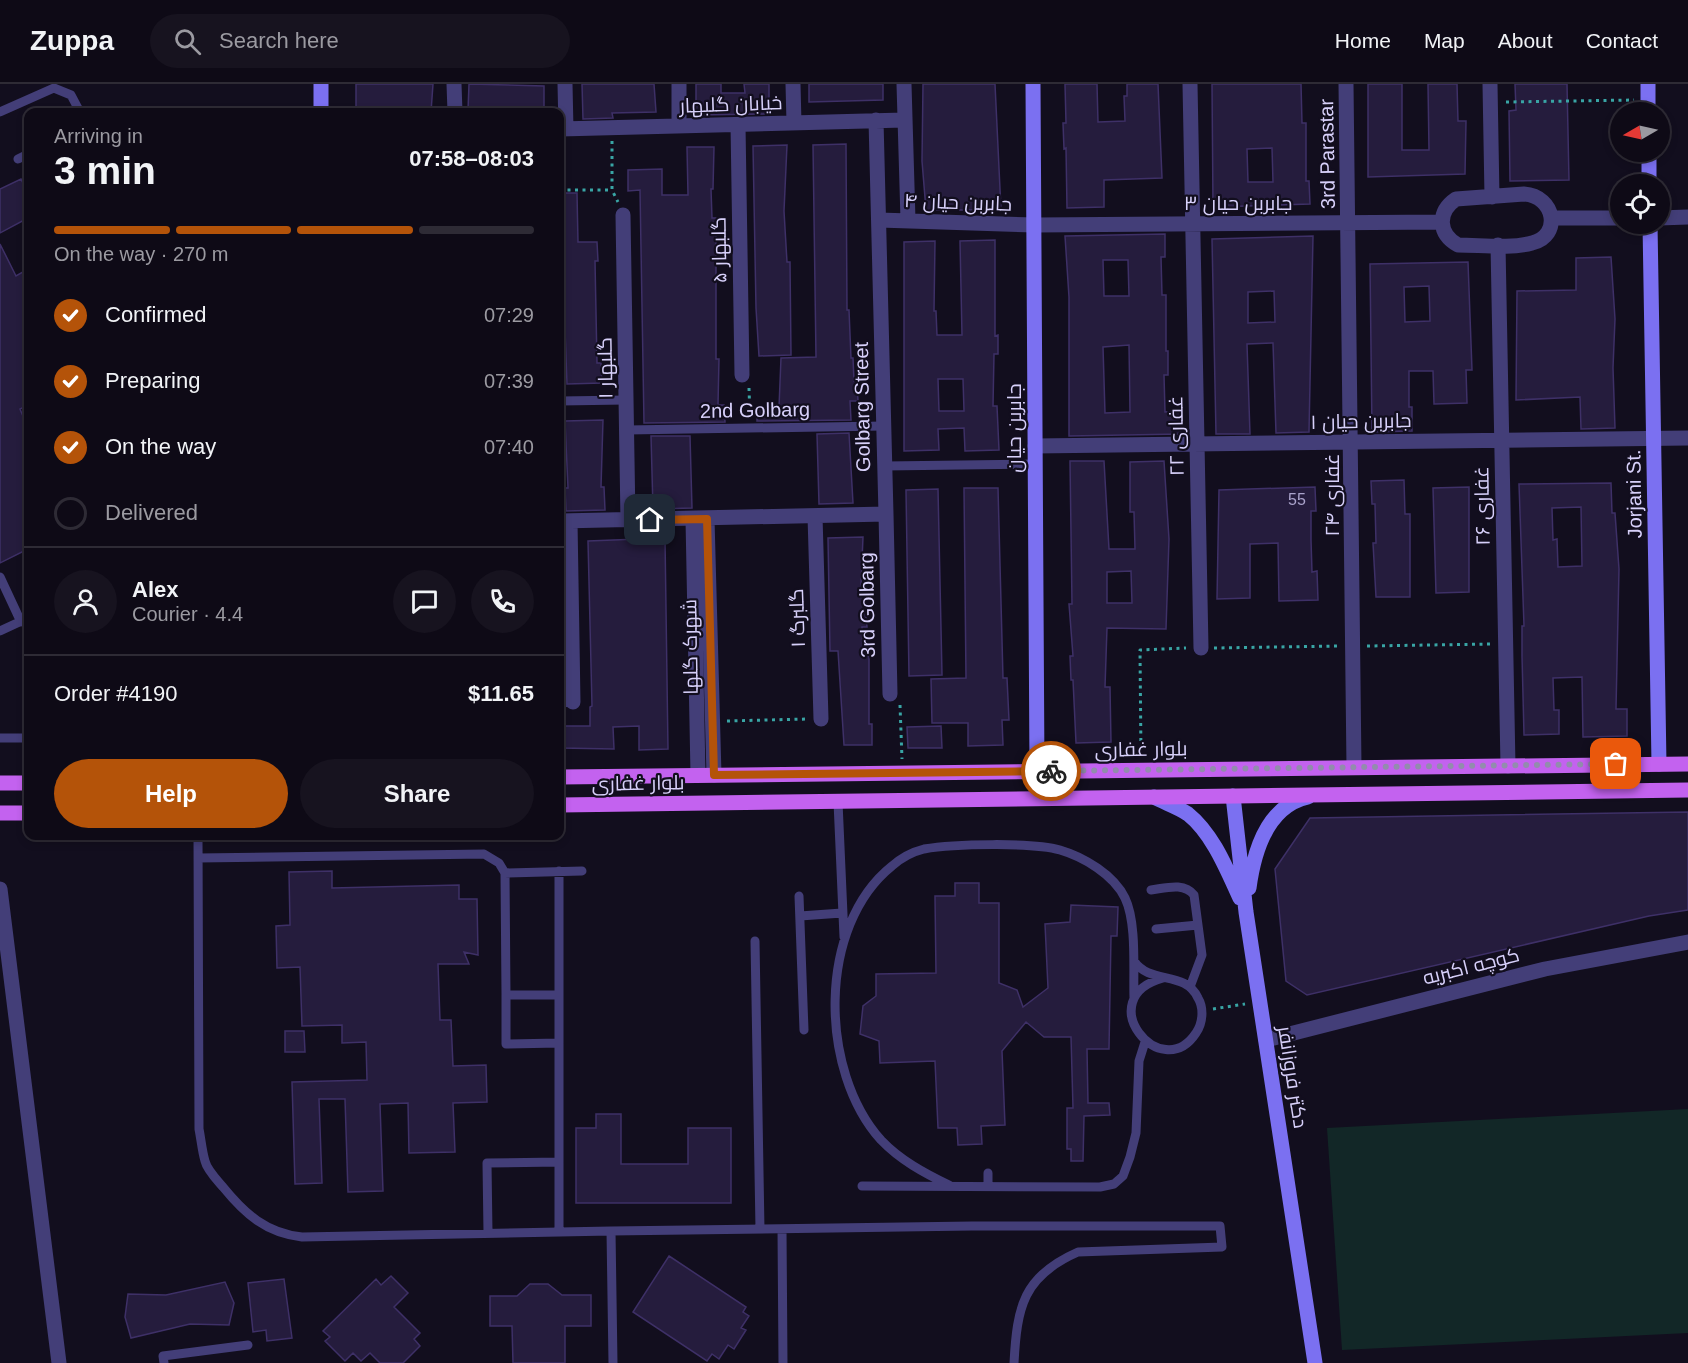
<!DOCTYPE html>
<html lang="en">
<head>
<meta charset="utf-8">
<style>
  body { margin:0; font-family:Arial,Cairo,sans-serif; background:#17131f; color:#f1f3f6; height:100vh; display:flex; flex-direction:column; font-size:22px; white-space:nowrap }
  * { box-sizing:border-box; margin:0 }
  p { font-size:20px; color:#9b9aa1 }
  .icon { flex:none; width:33px; height:33px; fill:none; stroke:currentColor; stroke-width:2; stroke-linecap:round; stroke-linejoin:round }
  .map { position:relative; flex:1; overflow:hidden }
  .side { position:absolute; left:24px; top:24px; width:540px; height:732px; display:flex; flex-direction:column; background:#0e0a16; border-radius:12px; box-shadow:0 3px 9px #0003,0 0 0 2px #2e2b35 }
  .side>* { flex:none }
  .needle { width:39px; rotate:261deg }
  .controls { position:absolute; left:1610px; top:18px; display:grid; gap:12px }
  .controls a { display:grid; place-items:center; width:60px; height:60px; border-radius:50%; background:#0e0a16; box-shadow:0 3px 9px #0003,0 0 0 2px #2e2b35; font-size:30px }
  .pin { position:absolute; display:grid; place-items:center; width:51px; height:51px; color:#fff; margin:-26px; border-radius:12px; box-shadow:0 3px 9px #0006 }
  .courier { position:absolute; display:grid; place-items:center; width:60px; height:60px; margin:-30px; border:4px solid #b45309; border-radius:50%; background:#fff; color:#222; box-shadow:0 2px 8px #0007 }
  .head em { font-style:normal; font-weight:700 }
  .head div { display:flex; flex-direction:column-reverse }
  .head { display:flex; align-items:center; justify-content:space-between; height:102px; padding:0 30px }
  h1 { font-size:39px; font-weight:700; line-height:45px }
  .bar { display:grid; grid-template-columns:repeat(4,1fr); gap:9px 6px; align-content:center; height:72px; padding:0 30px }
  .bar i { height:8px; border-radius:4px; background:#2e2b35 }
  .bar .active { background:#b45309 }
  .bar p { grid-column:span 4 }
  .line { display:flex; align-items:center; gap:15px; padding:0 30px; border-top:2px solid #2e2b35 }
  .line div { flex:1 }
  .round { display:grid; place-items:center; flex:none; width:63px; height:63px; border-radius:32px; background:#17131f }
  ol { padding:0 30px; list-style:none }
  li { display:flex; align-items:center; gap:18px; height:66px }
  li p { margin-inline-start:auto }
  li .icon { padding:6px; border-radius:50%; background:#b45309; color:#fff; stroke-width:4 }
  li:last-child { color:#9b9aa1 }
  li i { width:33px; height:33px; border:3px solid #2e2b35; border-radius:50% }
  .primary-button { display:flex; gap:12px; margin-top:auto; padding:12px 30px }
  .primary-button a { flex:1; height:69px; border-radius:36px; background:#b45309; color:#fff; font-size:24px; font-weight:700; line-height:69px; text-align:center }
  .primary-button a+a { background:#17131f; color:#f1f3f6 }
  header { display:flex; align-items:center; gap:36px; box-sizing:border-box; height:84px; padding:0 30px; background:#0e0a16; border-bottom:2px solid #2e2b35 }
  header strong { font-size:28px }
  nav { display:flex; gap:33px; margin-inline-start:auto; font-size:21px }
  .search { width:420px; height:54px; background:#17131f; display:flex; align-items:center; gap:15px; box-sizing:border-box; padding:0 21px; border-radius:33px; color:#9b9aa1; font-size:22px }
  .map>svg:first-child { display:block }
  .green { fill:#122727 }
  .building { fill:#251c3d; stroke:#3e3067; stroke-width:1.5; fill-rule:evenodd }
  .lines { fill:none; stroke-linecap:round; stroke-linejoin:round }
  .path { stroke:#39a5a5; stroke-width:3; stroke-dasharray:3 4.5; stroke-linecap:butt }
  .lane { stroke:#433e78; stroke-width:9 }
  .street { stroke:#433e78; stroke-width:15 }
  .secondary { stroke:#7b70f1; stroke-width:15 }
  .primary { stroke:#c362ef; stroke-width:15 }
  .done { stroke:#928cad; stroke-width:6; stroke-dasharray:0 10.8 }
  .route { stroke:#b45309; stroke-width:8 }
  .labels { text-anchor:middle; dominant-baseline:central; stroke-width:4.5; stroke-linejoin:round; paint-order:stroke }
  .number-label { font-size:16px; fill:#aaa3cb }
  .street-label { font-size:20px; fill:#d7d0fa; stroke:#120e1e }
</style>
</head>
<body>
<header>
<strong>Zuppa</strong>
<div class="search"><svg class="icon" aria-label="search" viewBox="0 0 24 24"><circle cx="10" cy="10" r="6"/><path d="M15 15l6 6"/></svg>Search here</div>
<nav><a>Home</a><a>Map</a><a>About</a><a>Contact</a></nav>
</header>
<div class="map">
<svg width="1688" height="1279" viewBox="0 0 1688 1279">
  <rect width="100%" height="100%" fill="#120e1e"/>
  <path class="green" d="M1688,1025V1249L1342,1266L1327,1044Z"/>
  <path class="building" d="M356,0H433L431,28H356Z
    M469,0L544,2V23L468,26Z
    M582,0H654L656,28L612,29L613,34L583,35Z
    M696,0H721V9H745L744,0H769V30L696,31Z
    M809,0H883V16L809,18Z
    M923,0H995L1001,126H926L922,77Z
    M1065,0H1097L1098,38L1125,37L1124,12H1127V0H1158L1162,94L1104,96V123L1067,124L1066,64L1064,65L1063,39H1066Z
    M1212,0H1301L1302,39H1306V97H1309L1310,120L1213,123ZM1272,64L1273,98H1248L1247,65Z
    M1368,0H1402V66H1429L1428,0H1457L1458,37H1466L1465,90L1368,93Z
    M1515,0H1567L1569,96L1510,97L1509,27L1516,26Z
    M846,60L847,226H849L851,274H853L854,297L857,296L858,317H850L851,336L757,337V323H779L781,274L816,273L813,61Z
    M787,61L784,127L787,178H790L791,271L759,272L756,224L753,62Z
    M687,63H714L713,105H711L712,134H716V275H719L718,321H724L725,338L644,339L640,106L628,107V86L662,85V111H688Z
    M21,95L28,110V134L0,149V105Z
    M560,109H577L578,158H597L598,177H595L597,279H601L602,299L567,300Z
    M1165,150V173H1161L1162,211H1166V267H1168V291H1164L1165,328L1180,327L1181,350L1069,352V213L1065,152ZM1103,176H1128L1129,212H1104ZM1129,261L1130,328L1105,329L1103,263Z
    M1313,152L1309,348L1276,349L1273,259L1247,260L1250,350H1216L1212,155ZM1274,207L1275,238L1248,239V208Z
    M995,156V252L998,251V270H994L993,322H997L999,366L965,367L964,344L938,345L939,366L904,367V158L935,157L934,227H936L937,251H962L960,157ZM938,295H963L964,327H939Z
    M0,160L16,192L28,185V321L20,325L28,344V465L0,479Z
    M1611,173L1615,235L1613,284L1615,344L1581,345L1580,313L1516,316L1517,207L1576,206V174Z
    M1468,178L1472,286H1466L1467,319L1434,320L1433,287H1409V323H1412V347L1372,348L1370,180ZM1429,202L1430,237L1405,238L1404,203Z
    M603,336L601,403H604L605,426L566,427L565,404H568L565,337Z
    M849,349L853,419L819,420L817,350Z
    M651,352H690L692,424L653,425Z
    M1070,377H1104L1109,465H1135L1134,428H1130V378L1164,377L1169,455L1166,545L1107,544L1105,603H1110L1111,658L1076,659L1073,596H1071L1070,572H1073L1069,520H1072ZM1131,487L1132,519H1107V488Z
    M1404,396L1405,430H1410V513H1376L1373,459H1376L1375,420H1372L1371,397Z
    M1611,399L1612,429H1615L1619,485L1616,625H1627V652L1583,653L1582,593L1553,594L1554,626H1559V650L1524,651L1522,572V542H1524L1519,400ZM1581,423L1582,482L1558,483L1557,455L1553,456L1552,424Z
    M1315,403L1316,427H1311V456L1312,488L1317,487L1318,516L1279,517L1278,459L1250,460V514L1217,515L1219,406Z
    M1469,403V508L1436,509L1433,404Z
    M964,404H998L1003,594H1007L1009,636H1002L1003,661L968,662V639H932L931,595L966,594Z
    M938,405L942,591L909,592L906,406Z
    M863,453L861,501H863L867,543H862L863,571H869V640H872V661H844L838,567H830L828,454Z
    M665,454L668,665L639,666V642L613,643L614,665L561,664V642H590V623L592,622L588,457Z
    M941,642L942,664H908L907,643Z
    M1688,728V826L1649,832L1307,911L1286,897L1275,785L1310,734Z
    M332,787V804L459,801V815H477L478,871L464,868L469,880H438L440,936H451L453,982L486,981L487,1018L453,1019L455,1068L409,1069L408,1019L380,1020L383,1107L348,1108L345,1015H319L322,1099L295,1100L292,998L367,996L366,958L342,959V941L302,942L300,883L277,884L276,842L290,841L289,788Z
    M955,799H979V819H999V899L1017,906L1023,923L1048,904L1045,840L1070,838L1071,821L1118,823L1117,852H1111L1109,965H1087L1088,1019H1109L1110,1031L1084,1032L1083,1077H1071V1065H1067V1024H1073L1071,953H1044L1026,938L1002,967L1005,1041L981,1042L982,1060L958,1061L957,1044H938L935,977L880,979L879,957L860,950L863,922L876,912V890L936,889L935,812H955Z
    M285,947H304L305,968H285Z
    M596,1030H621V1080H688V1044H731V1119H576V1044H596Z
    M669,1172L746,1223L743,1228L749,1232L741,1244L746,1246L734,1265L728,1261L719,1275L712,1270L707,1277L633,1228Z
    M391,1192L408,1209L394,1223L420,1249L414,1255L420,1262L403,1279H380L370,1269L361,1277L353,1269L345,1277L325,1257L330,1253L323,1247L376,1195L381,1201Z
    M284,1195L292,1254L267,1257L266,1246L253,1248L248,1199Z
    M225,1198L234,1219L229,1241L190,1240L131,1254L125,1233L128,1210L166,1211Z
    M530,1200H548L562,1211H591V1242H565V1279H513L512,1242H490V1212H517Z"/>
  <g class="lines">
    <path class="path" d="M1506,18L1634,16
      M612,57V106L618,118
      M560,106H612
      M749,304L750,333
      M1367,562L1492,560
      M1214,564L1339,562
      M900,621L902,675
      M727,637L807,635
      M1141,672L1140,566L1186,564
      M1213,925L1245,920"/>
    <path class="lane" d="M0,28L54,4L71,11L80,28
      M18,75L28,70
      M560,317L626,316
      M627,346L884,342
      M885,382L1036,380
      M0,493L21,538
      M0,547L28,534
      M560,619L573,618
      M0,654H28
      M838,718L844,853
      M198,752L199,1045C201,1055 202,1067 205,1077C207,1086 217,1096 223,1103C245,1130 266,1149 302,1153L611,1147L613,1279
      M198,774L484,770L499,779L505,789L506,911
      M505,789L582,787
      M1151,806C1166,804 1184,798 1194,811L1202,871L1190,903
      M799,812L804,946
      M800,832L842,829
      M1156,845L1198,841
      M755,857L760,1145
      M1134,877C1150,901 1185,886 1198,914C1204,924 1203,939 1196,949C1161,1002 1090,914 1163,894
      M559,911H506V960L559,959
      M949,1101C924,1089 900,1076 881,1056C819,987 817,842 892,782C901,774 912,768 924,765C953,760 1033,758 1060,766C1084,773 1114,791 1125,814C1137,839 1133,886 1134,914
      M862,1102L1100,1103L1114,1100L1123,1092L1130,1073L1136,1049L1139,977L1145,958
      M988,1102V1089
      M782,1145L783,1279
      M611,1147L972,1142H1220L1222,1163L1078,1168C1023,1192 1017,1223 1014,1279
      M559,1148V787
      M488,1149L487,1079L559,1078
      M164,1279L163,1272L248,1261"/>
    <path class="street" d="M454,0L455,28
      M565,0L566,45
      M679,0V42
      M793,0L794,39
      M904,0L908,136
      M1190,0L1201,564
      M1346,0L1354,683
      M1490,0L1492,113
      M738,41L742,291
      M560,45L904,36
      M1524,110C1555,112 1562,152 1532,159C1510,165 1481,161 1458,161C1438,150 1437,128 1456,115Z
      M623,131L628,436
      M1551,134H1620
      M1659,134L1688,133
      M879,136L1035,141L1442,138
      M1498,161L1508,682
      M1035,362L1688,354
      M886,430L890,610
      M815,432L821,635
      M693,435L698,691
      M707,435L714,691
      M560,437L886,430L876,36
      M570,437L573,618
      M0,805L59,1279
      M1266,956L1545,885L1688,858"/>
    <path class="secondary" d="M321,0V28
      M1033,0L1037,687
      M1648,0V28
      M1649,68V100
      M1650,140L1659,680
      M1233,712L1246,828L1315,1279
      M1154,713C1165,719 1178,723 1188,730C1213,750 1227,786 1240,814
      M1249,804C1254,767 1267,722 1308,713"/>
    <path class="primary" d="M560,693L1688,680
      M0,699H28
      M560,721L1688,706
      M0,729H28"/>
  </g>
  <g class="lines">
    <path class="done" d="M1051,687L1616,680"/>
    <path class="route" d="M650,436L707,435L714,691L1051,687"/>
  </g>
  <g class="labels">
    <g class="number-label">
      <text x="1297" y="415">55</text>
    </g>
    <g class="street-label">
      <text transform="translate(731 20) rotate(-2)">خیابان گلبهار</text>
      <text transform="translate(1327 70) rotate(-91)">3rd Parastar</text>
      <text transform="translate(958 118) rotate(2)">جابربن حیان ۴</text>
      <text x="1238" y="119">جابربن حیان ۳</text>
      <text transform="translate(719 166) rotate(-91)">گلبهار ۵</text>
      <text transform="translate(605 284) rotate(-91)">گلبهار ۱</text>
      <text transform="translate(862 323) rotate(-91)">Golbarg Street</text>
      <text transform="translate(755 326) rotate(-1)">2nd Golbarg</text>
      <text transform="translate(1361 337) rotate(-1)">جابربن حیان ۱</text>
      <text transform="translate(1014 344) rotate(-90)">جابربن حیان</text>
      <text transform="translate(1176 352) rotate(-91)">غفاری ۲۲</text>
      <text transform="translate(1634 410) rotate(-91)">Jorjani St.</text>
      <text transform="translate(1332 411) rotate(-90)">غفاری ۲۴</text>
      <text transform="translate(1482 422) rotate(-91)">غفاری ۲۶</text>
      <text transform="translate(867 521) rotate(-91)">3rd Golbarg</text>
      <text transform="translate(797 534) rotate(-92)">گلبرگ ۱</text>
      <text transform="translate(690 563) rotate(-91)">شهرک گلها</text>
      <text transform="translate(1141 665) rotate(-1)">بلوار غفاری</text>
      <text transform="translate(638 699) rotate(-1)">بلوار غفاری</text>
      <text transform="translate(1471 882) rotate(-14)">کوچه اکبریه</text>
      <text transform="translate(1293 993) rotate(81)">دکتر فروزانفر</text>
    </g>
  </g>
</svg>
<div class="controls">
<a><svg class="needle" viewBox="-14 -14 28 28"><path d="M0-13l5 13h-10z" fill="#e53935"/><path d="M0 13l5-13h-10z" fill="#9b9aa1"/></svg></a>
<a><svg class="icon" aria-label="locate" viewBox="0 0 24 24"><circle cx="12" cy="12" r="6"/><path d="M12 2v4M12 18v4M2 12h4M18 12h4"/></svg></a>
</div>
<div class="pin" style="left:1616px;top:680px;background:#ea580c"><svg class="icon" aria-label="bag" viewBox="0 0 24 24"><path d="M5 8h14l-1 12H6zM9 8a3 3 0 0 1 6 0"/></svg></div>
<div class="pin" style="left:650px;top:436px;background:#1f2937"><svg class="icon" aria-label="home" viewBox="0 0 24 24"><path d="M3 11l9-7 9 7M6 9v11h12V9"/></svg></div>
<div class="courier" style="left:1051px;top:687px"><svg class="icon" aria-label="bike" viewBox="0 0 24 24"><circle cx="6" cy="16" r="4"/><circle cx="18" cy="16" r="4"/><path d="M6 16l4-8h5l3 8M10 8l3 8H6M13 5h3"/></svg></div>
<section class="side">
<div class="head"><div><h1>3 min</h1><p>Arriving in</p></div><em>07:58–08:03</em></div>
<div class="bar"><i class="active"></i><i class="active"></i><i class="active"></i><i></i><p>On the way · 270 m</p></div>
<ol>
<li><svg class="icon" aria-label="check" viewBox="0 0 24 24"><path d="M5 12l5 5 9-10"/></svg>Confirmed<p>07:29</p></li>
<li><svg class="icon" aria-label="check" viewBox="0 0 24 24"><path d="M5 12l5 5 9-10"/></svg>Preparing<p>07:39</p></li>
<li><svg class="icon" aria-label="check" viewBox="0 0 24 24"><path d="M5 12l5 5 9-10"/></svg>On the way<p>07:40</p></li>
<li><i></i>Delivered</li>
</ol>
<div class="line" style="height:108px"><a class="round"><svg class="icon" aria-label="person" viewBox="0 0 24 24"><circle cx="12" cy="8" r="4"/><path d="M4 21q1-7 8-7t8 7"/></svg></a><div><b>Alex</b><p>Courier · 4.4</p></div><a class="round"><svg class="icon" aria-label="chat" viewBox="0 0 24 24"><path d="M4 5h16v11H9l-5 4z"/></svg></a><a class="round"><svg class="icon" aria-label="phone" viewBox="0 0 24 24"><path d="M5 4h4l2 5-3 2q2 4 5 5l2-3 5 2v4C11 20 4 13 5 4z"/></svg></a></div>
<div class="line" style="height:78px"><div>Order #4190</div><b>$11.65</b></div>
<div class="primary-button"><a>Help</a><a>Share</a></div>
</section>
</div>
</body>
</html>
